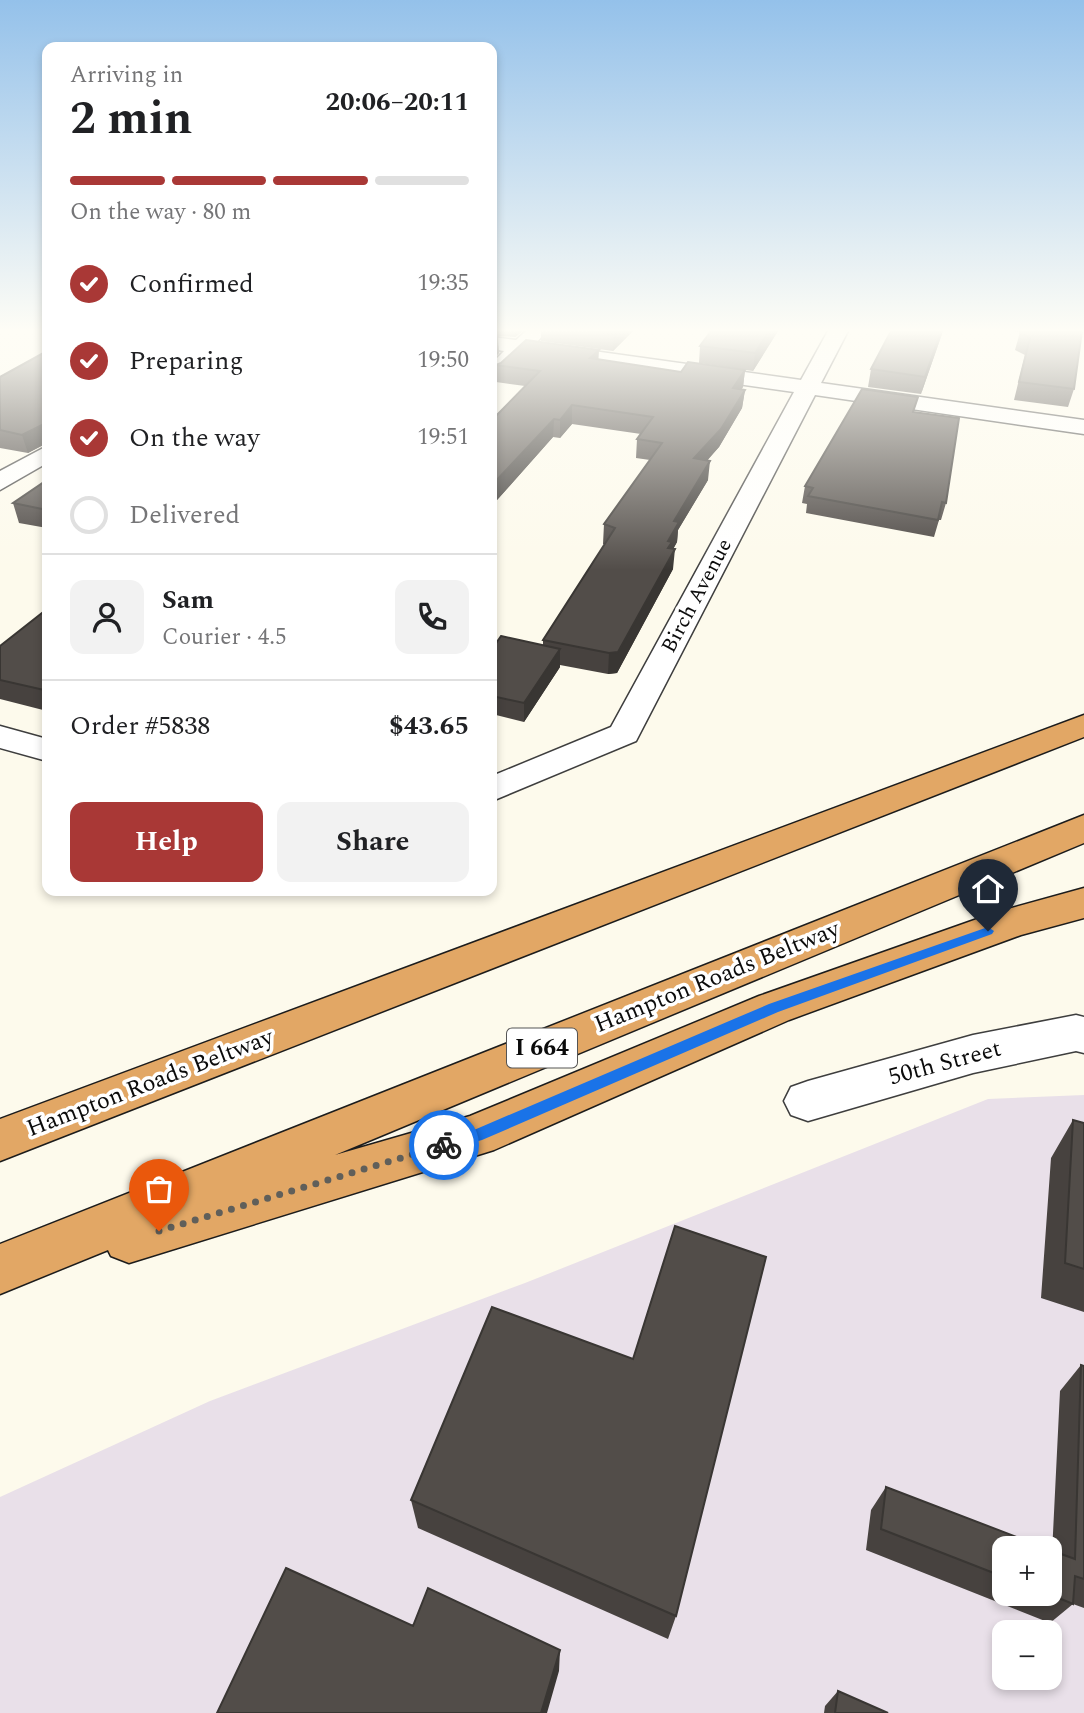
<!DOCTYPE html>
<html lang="en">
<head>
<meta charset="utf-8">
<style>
  body { margin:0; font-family:Spectral,serif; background:#f2f2f2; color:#202124; height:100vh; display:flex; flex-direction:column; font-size:26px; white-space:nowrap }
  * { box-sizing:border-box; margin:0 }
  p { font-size:23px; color:#757577 }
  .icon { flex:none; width:38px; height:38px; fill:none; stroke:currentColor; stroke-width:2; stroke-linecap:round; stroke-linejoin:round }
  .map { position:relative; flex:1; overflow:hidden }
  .sheet { position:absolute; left:42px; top:42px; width:455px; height:854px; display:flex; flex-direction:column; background:#fff; border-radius:14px; box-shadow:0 4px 10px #0003 }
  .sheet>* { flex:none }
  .controls { position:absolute; left:992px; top:1536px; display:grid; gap:14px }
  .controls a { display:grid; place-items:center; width:70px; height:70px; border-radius:14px; background:#fff; box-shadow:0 4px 10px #0003; font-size:35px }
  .pin { position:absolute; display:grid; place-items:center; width:60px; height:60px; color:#fff; margin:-72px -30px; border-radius:50% 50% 50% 0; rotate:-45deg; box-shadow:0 0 7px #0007 }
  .pin .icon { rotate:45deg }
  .courier { position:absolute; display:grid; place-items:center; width:70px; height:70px; margin:-35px; border:5px solid #1a73e8; border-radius:50%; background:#fff; color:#222; box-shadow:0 2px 9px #0007 }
  .summary em { font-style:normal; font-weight:700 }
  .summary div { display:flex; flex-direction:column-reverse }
  .summary { display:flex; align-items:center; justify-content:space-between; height:119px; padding:0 28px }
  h1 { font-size:46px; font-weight:700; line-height:52px }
  .bar { display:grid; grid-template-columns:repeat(4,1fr); gap:10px 7px; align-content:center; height:84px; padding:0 28px }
  .bar i { height:9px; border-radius:5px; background:#e0e0e0 }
  .bar .selected { background:#a93836 }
  .bar p { grid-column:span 4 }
  .line { display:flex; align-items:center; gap:18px; padding:0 28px; border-top:2px solid #e0e0e0 }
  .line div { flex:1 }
  .round { display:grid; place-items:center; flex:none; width:74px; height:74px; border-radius:14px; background:#f2f2f2 }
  ol { padding:0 28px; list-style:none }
  li { display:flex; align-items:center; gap:21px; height:77px }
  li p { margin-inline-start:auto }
  li .icon { padding:7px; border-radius:50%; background:#a93836; color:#fff; stroke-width:4 }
  li:last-child { color:#757577 }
  li i { width:38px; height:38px; border:4px solid #e0e0e0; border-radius:50% }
  .primary-button { display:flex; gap:14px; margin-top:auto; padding:14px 28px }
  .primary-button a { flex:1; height:80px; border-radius:14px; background:#a93836; color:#fff; font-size:28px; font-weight:700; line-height:80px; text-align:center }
  .primary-button a+a { background:#f2f2f2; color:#202124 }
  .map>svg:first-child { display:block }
  .industrial { fill:#e9e0e9; fill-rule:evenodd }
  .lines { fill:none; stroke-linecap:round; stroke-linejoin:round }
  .minor-casing { stroke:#3e3e3e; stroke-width:3 }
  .highway-casing { stroke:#1c1c1c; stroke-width:3 }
  .minor { fill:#fff; fill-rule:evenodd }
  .highway { fill:#e2a765; fill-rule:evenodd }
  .wall { fill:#47423f }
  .shaded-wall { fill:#393633 }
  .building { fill:#524d49; stroke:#393633; stroke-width:2 }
  .route { fill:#1a73e8 }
  .done { stroke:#605f5a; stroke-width:7; stroke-dasharray:0 12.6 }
  .labels { text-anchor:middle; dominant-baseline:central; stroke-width:7; stroke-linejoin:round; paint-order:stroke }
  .far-street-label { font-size:21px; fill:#0b0b0b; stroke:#fff }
  .shield { fill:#fff; stroke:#545454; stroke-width:2 }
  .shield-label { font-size:23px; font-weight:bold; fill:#0b0b0b }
  .street-label { font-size:24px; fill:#0b0b0b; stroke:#fff }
</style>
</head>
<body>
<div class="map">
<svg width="1084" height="1713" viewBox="0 0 1084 1713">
  <rect width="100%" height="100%" fill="#fdfaec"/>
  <path class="industrial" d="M1084,1095V1713H0V1497L210,1401L525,1283L988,1099ZM1004,1549H1050V1594H1004ZM1004,1633H1050V1678H1004Z"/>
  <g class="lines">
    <g class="minor-casing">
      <path id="minor" d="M526,331H542L544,334L536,343L801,380L828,331H848L821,383L1084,420V434L815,395L636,741L492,801V776L611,727L794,392L525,354L500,379L492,380V363L504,351L492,349V337L516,340Z
        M47,446V463L0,490V471Z
        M0,726L47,739V761L0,748Z
        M1076,1015L1084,1017V1053L1076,1051L973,1073L808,1121L791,1115L784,1101L791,1087L808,1081L973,1035Z"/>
    </g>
    <g class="highway-casing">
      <path id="highway" d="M1084,715V737L0,1161V1119Z
        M1084,815V843L335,1155L470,1116L759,996L997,912L1084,888V918L1021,935L789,1020L494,1150L129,1263L111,1256L108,1250L0,1294V1244Z"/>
    </g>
    <use href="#minor" class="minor"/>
    <use href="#highway" class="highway"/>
  </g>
  <path class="wall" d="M492,331H523L515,337L497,336L499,353L492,360Z
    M541,331H633L613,351L541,341Z
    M778,331L753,371L699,363L700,346Z
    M891,331H943L921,394L868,387L871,369Z
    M1013,331H1082L1074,389L1068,407L1014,400L1025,355L1015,350L1020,332Z
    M47,351V450L45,444L28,453L0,448V377Z
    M598,360L681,372L745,370L743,387L741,389L745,390L742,408L719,447L707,460L708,480L678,530L677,542L673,549V569L617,673L608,674L560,665V667L524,722L492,714V649L543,645V640L605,544H603L604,524L650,460L636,458L637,439L641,434L572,424L560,438L553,437L497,500V507L492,513V420L525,386L496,382V365Z
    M915,412L946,503L941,520H939L934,537L806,513L807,504L802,503L805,486Z
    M47,480V528L19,523L13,503Z
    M47,609V711L0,699V646Z
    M1073,1120L1084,1123V1312L1041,1298L1051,1158Z
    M633,1359L676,1616L668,1639L418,1528L411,1500Z
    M1081,1365L1084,1366V1608L1073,1604L1050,1623L866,1550L871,1510L886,1487L1004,1549V1594H1050L1060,1391Z
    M838,1691L888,1713H824L825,1706Z"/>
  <path class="shaded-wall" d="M515,331H523L515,337Z
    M618,331H633L613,351L614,334Z
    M769,331H778L753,371L755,353Z
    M941,331H943L921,394L925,377Z
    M498,336L499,353L492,360V343Z
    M599,350L598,367L590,358Z
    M745,370L743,387L731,406L733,388Z
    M745,390L742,408L719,447L693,477L694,458Z
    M572,405V424L560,438V420Z
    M554,419L553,437L497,500V507L492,513V485Z
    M42,425L45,444L28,453L22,435Z
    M710,461L708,480L678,530L677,542L671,553L675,549L673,569L617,673L608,674L609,653L668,541L674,521Z
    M560,649V667L524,722V703Z
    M47,688V700L44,690Z
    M560,1650L559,1671L547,1713H541Z"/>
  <path class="building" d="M587,331H618L614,334Z
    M711,331H769L755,353L700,346Z
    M891,331H941L925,377L871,369Z
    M1021,331H1082L1074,389L1019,382L1030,338L1020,333Z
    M492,334L498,336L492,343Z
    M526,340L599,350L590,358L681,372L688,362L745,370L733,388L745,390L721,429L694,458L710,461L674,521L679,522L668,541L672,542L668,548L675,549L618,652L609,653L543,640L615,528L604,524L662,443L637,439L653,417L572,405L560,420L554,419L492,485V420L540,371L496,365L501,363Z
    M47,351V440L44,439L42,425L22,435L0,430V377Z
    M862,389L918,397L913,412L959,418L946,503L942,502L938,520L808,496L813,488L805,486Z
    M47,480V510L13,503Z
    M47,609V688L44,690L0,680V646Z
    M501,636L560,649L524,703L492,696V649Z
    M1073,1120L1084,1123V1269L1065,1263Z
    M675,1226L766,1257L676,1616L411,1500L492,1307L633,1359Z
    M1081,1365L1084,1366V1579L1075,1576L1073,1604L1049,1594H1050V1550L1075,1559Z
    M886,1487L1048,1549H1004V1577L881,1529Z
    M286,1568L413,1626L428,1588L560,1650L541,1713H217Z
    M838,1691L888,1713H835Z"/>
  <linearGradient id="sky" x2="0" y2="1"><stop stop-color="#94c1ea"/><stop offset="0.58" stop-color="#fefdf6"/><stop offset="1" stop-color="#fefdf6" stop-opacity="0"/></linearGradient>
  <rect width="1084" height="570" fill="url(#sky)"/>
  <path class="route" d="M988,927L994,931L992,934L778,1012L482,1140L444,1151L437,1145L439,1141L474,1130L769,1004Z"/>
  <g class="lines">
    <path class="done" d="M159,1231L444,1145"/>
  </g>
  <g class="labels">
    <g class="far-street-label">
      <text transform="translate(697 596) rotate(-62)">Birch Avenue</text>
    </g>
    <rect class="shield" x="507" y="1028.5" width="70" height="39" rx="5"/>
    <g class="shield-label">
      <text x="542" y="1048">I 664</text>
    </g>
    <g class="street-label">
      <text transform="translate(717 977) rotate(-22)">Hampton Roads Beltway</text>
      <text transform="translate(945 1063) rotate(-15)">50th Street</text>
      <text transform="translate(150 1083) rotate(-21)">Hampton Roads Beltway</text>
    </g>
  </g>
</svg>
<div class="controls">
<a>+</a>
<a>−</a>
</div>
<div class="pin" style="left:159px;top:1231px;background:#ea580c"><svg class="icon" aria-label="bag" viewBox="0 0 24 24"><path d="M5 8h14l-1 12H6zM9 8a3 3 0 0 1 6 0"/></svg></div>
<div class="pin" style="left:988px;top:931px;background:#1f2937"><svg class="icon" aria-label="home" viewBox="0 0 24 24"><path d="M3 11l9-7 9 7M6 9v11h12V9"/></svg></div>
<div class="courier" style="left:444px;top:1145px"><svg class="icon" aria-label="bike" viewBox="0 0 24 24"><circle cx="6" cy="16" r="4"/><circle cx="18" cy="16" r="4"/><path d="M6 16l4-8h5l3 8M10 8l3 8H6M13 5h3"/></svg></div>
<section class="sheet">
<div class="summary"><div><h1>2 min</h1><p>Arriving in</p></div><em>20:06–20:11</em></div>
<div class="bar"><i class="selected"></i><i class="selected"></i><i class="selected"></i><i></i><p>On the way · 80 m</p></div>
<ol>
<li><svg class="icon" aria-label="check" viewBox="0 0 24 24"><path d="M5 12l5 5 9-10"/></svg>Confirmed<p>19:35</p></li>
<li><svg class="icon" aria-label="check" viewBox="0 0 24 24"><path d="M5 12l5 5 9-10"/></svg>Preparing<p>19:50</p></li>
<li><svg class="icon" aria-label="check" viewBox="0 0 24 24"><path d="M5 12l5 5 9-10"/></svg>On the way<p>19:51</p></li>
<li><i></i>Delivered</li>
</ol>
<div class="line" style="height:126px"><a class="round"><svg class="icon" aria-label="person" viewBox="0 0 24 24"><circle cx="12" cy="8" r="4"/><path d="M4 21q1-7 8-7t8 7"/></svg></a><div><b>Sam</b><p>Courier · 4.5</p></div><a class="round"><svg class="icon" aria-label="phone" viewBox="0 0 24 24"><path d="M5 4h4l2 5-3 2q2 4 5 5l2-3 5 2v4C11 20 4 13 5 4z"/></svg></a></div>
<div class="line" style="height:91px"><div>Order #5838</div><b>$43.65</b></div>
<div class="primary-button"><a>Help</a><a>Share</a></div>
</section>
</div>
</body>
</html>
